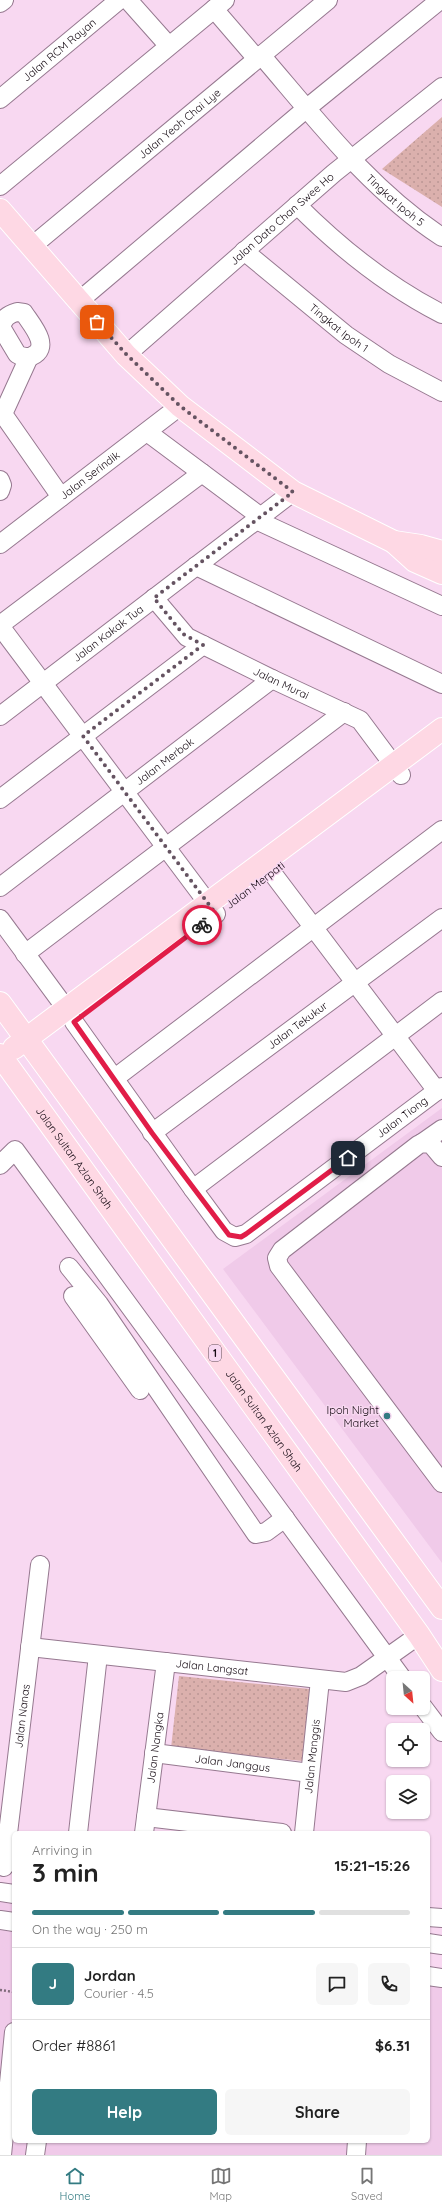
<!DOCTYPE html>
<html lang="en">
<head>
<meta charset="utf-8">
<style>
  body { margin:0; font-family:Quicksand,sans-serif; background:#f6f6f6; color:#222; height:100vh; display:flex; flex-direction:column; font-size:15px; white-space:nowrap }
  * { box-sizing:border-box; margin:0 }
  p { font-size:13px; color:#767676 }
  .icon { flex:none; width:22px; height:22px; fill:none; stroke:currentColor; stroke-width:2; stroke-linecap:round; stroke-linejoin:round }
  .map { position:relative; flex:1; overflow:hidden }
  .side { position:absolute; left:12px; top:1831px; width:418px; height:312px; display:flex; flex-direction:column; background:#fff; border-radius:6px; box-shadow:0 1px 3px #0004 }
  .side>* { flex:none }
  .needle { width:26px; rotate:153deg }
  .tools { position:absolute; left:386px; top:1671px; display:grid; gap:8px }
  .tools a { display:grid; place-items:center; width:44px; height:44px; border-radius:6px; background:#fff; box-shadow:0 1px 3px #0004; font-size:20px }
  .pin { position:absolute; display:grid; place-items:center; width:34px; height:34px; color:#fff; margin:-17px; border-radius:8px; box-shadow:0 2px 6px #0006 }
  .courier { position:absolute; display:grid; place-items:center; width:40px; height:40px; margin:-20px; border:3px solid #e11d48; border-radius:50%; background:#fff; color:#222; box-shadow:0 1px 5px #0007 }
  .headline em { font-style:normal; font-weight:700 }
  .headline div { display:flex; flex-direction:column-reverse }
  .headline { display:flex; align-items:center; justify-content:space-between; height:68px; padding:0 20px }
  h1 { font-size:26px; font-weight:700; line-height:30px }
  .bar { display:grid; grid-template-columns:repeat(4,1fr); gap:6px 4px; align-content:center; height:48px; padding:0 20px }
  .bar i { height:5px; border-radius:3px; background:#e0e0e0 }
  .bar .active { background:#337b82 }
  .bar p { grid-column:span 4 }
  .line { display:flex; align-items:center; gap:10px; padding:0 20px; border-top:1px solid #e0e0e0 }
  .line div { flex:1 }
  .round { display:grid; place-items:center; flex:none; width:42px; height:42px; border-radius:6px; background:#f6f6f6 }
  .button { display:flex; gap:8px; margin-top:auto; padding:8px 20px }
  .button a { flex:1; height:46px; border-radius:6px; background:#337b82; color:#fff; font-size:16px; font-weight:700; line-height:46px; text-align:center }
  .button a+a { background:#f6f6f6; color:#222 }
  .menu { display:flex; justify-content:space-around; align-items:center; height:56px; border-top:1px solid #e0e0e0; background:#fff; font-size:11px; color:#767676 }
  .menu a { display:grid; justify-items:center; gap:2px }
  .menu .active { color:#337b82 }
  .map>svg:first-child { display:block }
  .built { fill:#f0cae9 }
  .park { fill:url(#park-dots) }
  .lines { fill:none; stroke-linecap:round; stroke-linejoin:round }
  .minor-casing { stroke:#967990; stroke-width:20 }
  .major-casing { stroke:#fff; stroke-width:24 }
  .path { stroke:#7e6a7a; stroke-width:2.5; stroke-dasharray:2 2; stroke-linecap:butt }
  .minor { stroke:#fff; stroke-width:18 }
  .major { stroke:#fed8e4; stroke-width:22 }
  .done { stroke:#655361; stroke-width:4; stroke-dasharray:0 7.2 }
  .route { stroke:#e11d48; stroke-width:5 }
  .poi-dot { fill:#337b82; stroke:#f8d8f1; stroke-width:1.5 }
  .labels { text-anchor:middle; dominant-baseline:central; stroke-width:3; stroke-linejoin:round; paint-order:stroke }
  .shield { fill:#f8d8f1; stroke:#5a4856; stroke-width:1 }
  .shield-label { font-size:10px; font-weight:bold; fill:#160b14 }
  .street-label { font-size:11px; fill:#160b14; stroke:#f8d8f1 }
  .poi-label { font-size:11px; fill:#160b14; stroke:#f8d8f1; text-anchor:end }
</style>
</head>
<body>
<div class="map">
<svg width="442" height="2155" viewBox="0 0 442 2155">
  <defs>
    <pattern id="park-dots" width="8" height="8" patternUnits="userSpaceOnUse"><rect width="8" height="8" fill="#dbb0ad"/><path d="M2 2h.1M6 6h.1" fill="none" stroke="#bb9694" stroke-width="1.8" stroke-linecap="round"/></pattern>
  </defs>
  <rect width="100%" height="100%" fill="#f8d8f1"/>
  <path class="built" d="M442,1108V1563L223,1269Z
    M0,1886L14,1888V2141H428V1966L442,1972V2155H0Z"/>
  <path class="park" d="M442,117V207L382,169Z
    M179,1676L310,1689L302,1761L171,1748Z"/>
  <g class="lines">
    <g class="minor-casing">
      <g id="minor">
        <path d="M128,0L168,45"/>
        <path d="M0,3L4,0"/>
        <path d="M214,9L257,59"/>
        <path id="s1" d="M261,55C317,120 370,190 442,237"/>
        <path id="s2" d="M0,99L119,0"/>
        <path d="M0,186L225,0"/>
        <path d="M297,205C339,247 389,287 442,314"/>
        <path id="s3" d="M31,247L328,0"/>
        <path id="s4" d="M244,251L346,335L389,364L442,392"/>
        <path d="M79,301L307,108L440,0"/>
        <path d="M17,312L24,313C31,324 52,347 32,356C27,358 22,357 17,354L1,327C4,318 7,315 17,312Z"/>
        <path id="s5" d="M126,355L334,173L442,87"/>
        <path d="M29,357L3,414L61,497"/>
        <path d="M147,432L261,517"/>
        <path d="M0,480L2,485L0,491"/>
        <path d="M256,520L442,606"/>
        <path id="s6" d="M0,544L180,406"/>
        <path d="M196,566L442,684"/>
        <path id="s7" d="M154,598L187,637L272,679L360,720L401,775"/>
        <path d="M0,625L202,473"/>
        <path d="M0,626L216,914"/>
        <path id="s8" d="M0,716L293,492"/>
        <path d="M0,799L203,645"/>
        <path d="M264,862L437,1091"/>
        <path id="s9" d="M0,887L272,679"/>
        <path d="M0,919L67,1010"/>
        <path d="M25,954L344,712"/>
        <path id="s10" d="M74,1022L193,1189L224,1231L235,1237L246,1234L442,1087"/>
        <path d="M115,1078L442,830"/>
        <path id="s11" d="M152,1133L442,918"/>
        <path d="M422,1143L442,1129"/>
        <path d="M442,1157L431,1144L422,1143L418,1145L282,1250L277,1258L279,1266L442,1483"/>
        <path d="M0,1165L15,1150L402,1678"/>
        <path d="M193,1189L442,1001"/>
        <path d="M69,1267L99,1304L256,1534L266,1532L285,1518"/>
        <path d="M73,1296L140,1390"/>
        <path id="s12" d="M30,1647L346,1682L361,1676L419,1635"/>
        <path d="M423,1707L442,1732"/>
        <path id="s13" d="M154,1753L310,1773"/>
        <path d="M146,1817L282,1833"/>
        <path d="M78,1833L98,1655"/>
        <path id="s14" d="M144,1833L166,1662"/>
        <path id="s15" d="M304,1833L320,1680"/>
        <path id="s16" d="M4,1867L40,1565"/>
        <path d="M0,1892L14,1894"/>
        <path d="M428,1917L442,1918"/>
        <path d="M0,1920L14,1922"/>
        <path d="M428,1943L442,1945"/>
        <path d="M428,1976L442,1978"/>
        <path d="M2,2155L14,2032"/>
        <path d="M35,2155L37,2141"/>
        <path d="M356,2155L357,2141"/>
      </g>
    </g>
    <g class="major-casing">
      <g id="major">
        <path d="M0,210L126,355L180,406L293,492L394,542L415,561L442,573"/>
        <path d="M394,542L421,546L442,552"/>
        <path d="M0,1003L442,1608"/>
        <path d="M14,1048L442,729"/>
        <path id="s17" d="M0,1055L419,1635L442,1670"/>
      </g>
    </g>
    <path class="path" d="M0,1990L14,1992"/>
    <use href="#minor" class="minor"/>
    <use href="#major" class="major"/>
  </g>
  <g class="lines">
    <path class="done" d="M97,322L126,354L180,406L293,492L154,598L183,634L203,645L83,736L216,914L202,925"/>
    <path class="route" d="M202,925L74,1022L152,1133L229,1235L241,1237L246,1234L348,1158"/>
  </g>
  <circle class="poi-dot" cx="387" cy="1416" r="4"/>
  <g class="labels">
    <rect class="shield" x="209" y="1345" width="12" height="16" rx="3"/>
    <g class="shield-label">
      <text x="215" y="1353">1</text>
    </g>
    <g class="street-label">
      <text stroke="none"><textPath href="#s2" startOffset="77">Jalan RCM Rayan</textPath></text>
      <text stroke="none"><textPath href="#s3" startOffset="193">Jalan Yeoh Chai Lye</textPath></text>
      <text stroke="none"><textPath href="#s1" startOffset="198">Tingkat Ipoh 5</textPath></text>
      <text stroke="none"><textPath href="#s5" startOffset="207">Jalan Dato Chan Swee Ho</textPath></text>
      <text stroke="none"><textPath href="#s4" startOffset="122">Tingkat Ipoh 1</textPath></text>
      <text stroke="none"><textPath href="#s6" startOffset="113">Jalan Serindik</textPath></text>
      <text stroke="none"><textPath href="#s8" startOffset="136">Jalan Kakak Tua</textPath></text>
      <text stroke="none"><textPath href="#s7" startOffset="156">Jalan Murai</textPath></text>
      <text stroke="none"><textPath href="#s9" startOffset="207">Jalan Merbok</textPath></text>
      <text transform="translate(255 885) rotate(-37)">Jalan Merpati</text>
      <text stroke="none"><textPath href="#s11" startOffset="181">Jalan Tekukur</textPath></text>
      <text stroke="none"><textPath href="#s10" startOffset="476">Jalan Tiong</textPath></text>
      <text stroke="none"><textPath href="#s17" startOffset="127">Jalan Sultan Azlan Shah</textPath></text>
      <text stroke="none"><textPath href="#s17" startOffset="451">Jalan Sultan Azlan Shah</textPath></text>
      <text stroke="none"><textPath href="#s12" startOffset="183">Jalan Langsat</textPath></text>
      <text stroke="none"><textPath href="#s16" startOffset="152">Jalan Nanas</textPath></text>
      <text stroke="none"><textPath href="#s14" startOffset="86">Jalan Nangka</textPath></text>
      <text stroke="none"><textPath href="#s15" startOffset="77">Jalan Manggis</textPath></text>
      <text stroke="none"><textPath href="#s13" startOffset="79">Jalan Janggus</textPath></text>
    </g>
    <g class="poi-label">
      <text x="379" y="1410">Ipoh Night<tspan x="379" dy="13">Market</tspan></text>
    </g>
  </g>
</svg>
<div class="tools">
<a><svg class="needle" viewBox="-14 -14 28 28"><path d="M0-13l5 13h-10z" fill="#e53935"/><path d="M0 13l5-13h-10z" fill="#767676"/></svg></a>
<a><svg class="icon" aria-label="locate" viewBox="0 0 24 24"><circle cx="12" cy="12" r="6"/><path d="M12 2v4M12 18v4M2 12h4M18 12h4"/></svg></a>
<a><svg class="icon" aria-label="layers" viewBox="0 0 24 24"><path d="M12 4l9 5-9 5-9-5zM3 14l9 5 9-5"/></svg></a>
</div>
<div class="pin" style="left:97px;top:322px;background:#ea580c"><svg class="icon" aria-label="bag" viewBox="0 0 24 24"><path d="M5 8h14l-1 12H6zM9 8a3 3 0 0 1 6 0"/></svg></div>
<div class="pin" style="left:348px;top:1158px;background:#1f2937"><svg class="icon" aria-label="home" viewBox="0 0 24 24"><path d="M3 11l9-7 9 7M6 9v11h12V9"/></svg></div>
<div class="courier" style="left:202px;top:925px"><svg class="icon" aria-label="bike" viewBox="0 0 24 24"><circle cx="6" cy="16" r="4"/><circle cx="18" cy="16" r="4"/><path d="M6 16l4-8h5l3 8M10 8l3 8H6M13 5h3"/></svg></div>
<section class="side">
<div class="headline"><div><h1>3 min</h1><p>Arriving in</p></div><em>15:21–15:26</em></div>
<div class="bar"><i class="active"></i><i class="active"></i><i class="active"></i><i></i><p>On the way · 250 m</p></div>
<div class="line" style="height:72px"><b class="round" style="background:#337b82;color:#fff">J</b><div><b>Jordan</b><p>Courier · 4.5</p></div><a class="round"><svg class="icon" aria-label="chat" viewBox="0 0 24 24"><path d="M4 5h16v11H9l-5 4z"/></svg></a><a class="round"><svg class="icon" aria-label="phone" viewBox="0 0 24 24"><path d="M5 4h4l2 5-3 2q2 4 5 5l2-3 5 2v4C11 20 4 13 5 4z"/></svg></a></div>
<div class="line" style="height:52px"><div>Order #8861</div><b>$6.31</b></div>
<div class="button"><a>Help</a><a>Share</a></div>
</section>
</div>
<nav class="menu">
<a class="active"><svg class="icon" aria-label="home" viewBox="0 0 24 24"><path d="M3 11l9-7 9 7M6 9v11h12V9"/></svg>Home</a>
<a><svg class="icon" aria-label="map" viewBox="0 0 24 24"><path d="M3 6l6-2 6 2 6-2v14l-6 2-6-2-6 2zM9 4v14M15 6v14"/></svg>Map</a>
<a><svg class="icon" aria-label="saved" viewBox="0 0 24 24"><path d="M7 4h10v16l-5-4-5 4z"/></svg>Saved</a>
</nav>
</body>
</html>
